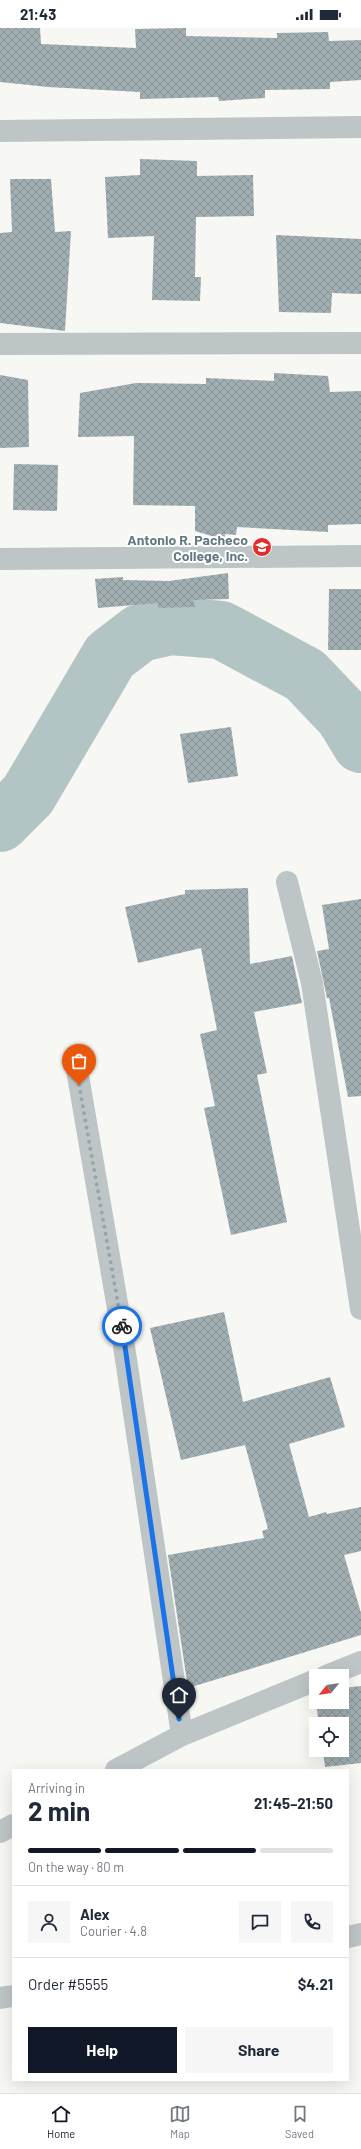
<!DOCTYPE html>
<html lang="en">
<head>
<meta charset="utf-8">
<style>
  body { margin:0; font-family:Barlow,sans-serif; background:#f6f6f7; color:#1f2937; height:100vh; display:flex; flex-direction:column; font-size:15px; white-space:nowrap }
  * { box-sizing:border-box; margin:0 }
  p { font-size:13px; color:#747a83 }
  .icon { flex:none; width:22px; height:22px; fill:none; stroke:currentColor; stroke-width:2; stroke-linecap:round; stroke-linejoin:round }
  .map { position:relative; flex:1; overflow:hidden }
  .side { position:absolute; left:12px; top:1741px; width:337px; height:312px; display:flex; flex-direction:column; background:#fff; border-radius:0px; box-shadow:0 4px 16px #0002 }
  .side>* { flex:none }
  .needle { width:26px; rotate:240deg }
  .tools { position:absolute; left:309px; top:1641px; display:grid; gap:8px }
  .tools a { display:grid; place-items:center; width:40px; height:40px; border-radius:0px; background:#fff; box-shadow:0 4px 16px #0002; font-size:20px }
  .pin { position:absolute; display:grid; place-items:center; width:34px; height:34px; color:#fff; margin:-41px -17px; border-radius:50% 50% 50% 0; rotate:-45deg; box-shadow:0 0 4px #0007 }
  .pin .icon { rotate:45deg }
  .courier { position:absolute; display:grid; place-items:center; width:40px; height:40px; margin:-20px; border:3px solid #1a73e8; border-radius:50%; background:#fff; color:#222; box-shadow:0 1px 5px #0007 }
  .summary em { font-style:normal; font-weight:700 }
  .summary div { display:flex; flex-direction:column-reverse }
  .summary { display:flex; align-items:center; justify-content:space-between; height:68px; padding:0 16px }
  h1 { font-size:26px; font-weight:700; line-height:30px }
  .bar { display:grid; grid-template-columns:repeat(4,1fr); gap:6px 4px; align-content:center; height:48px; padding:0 16px }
  .bar i { height:5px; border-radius:3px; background:#e0e1e3 }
  .bar .selected { background:#111827 }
  .bar p { grid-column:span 4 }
  .line { display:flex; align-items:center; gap:10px; padding:0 16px; border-top:1px solid #e0e1e3 }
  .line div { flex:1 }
  .round { display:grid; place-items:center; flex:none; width:42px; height:42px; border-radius:0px; background:#f6f6f7 }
  .button { display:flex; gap:8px; margin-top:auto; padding:8px 16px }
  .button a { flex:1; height:46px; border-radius:0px; background:#111827; color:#fff; font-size:16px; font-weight:700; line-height:46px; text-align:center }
  .button a+a { background:#f6f6f7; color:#1f2937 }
  .status { display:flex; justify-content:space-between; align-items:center; height:28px; padding:0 20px; background:#fff; direction:ltr }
  .status svg { height:11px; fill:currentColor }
  .tabs { display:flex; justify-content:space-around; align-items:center; height:56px; border-top:1px solid #e0e1e3; background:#fff; font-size:11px; color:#747a83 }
  .tabs a { display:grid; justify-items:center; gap:2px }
  .tabs .selected { color:#111827 }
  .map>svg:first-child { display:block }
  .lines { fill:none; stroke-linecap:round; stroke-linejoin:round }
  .river { stroke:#b3c4c5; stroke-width:58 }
  .building { fill:url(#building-cross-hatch) }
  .street { stroke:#bec5c7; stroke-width:22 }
  .done { stroke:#96a5a8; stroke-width:4; stroke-dasharray:0 7.2 }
  .route { stroke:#1a73e8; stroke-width:5 }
  .labels { text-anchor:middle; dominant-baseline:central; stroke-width:4; stroke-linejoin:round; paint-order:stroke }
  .poi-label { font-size:14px; font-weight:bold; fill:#62797f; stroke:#fff; text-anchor:end }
</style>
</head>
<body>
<div class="status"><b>21:43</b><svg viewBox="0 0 49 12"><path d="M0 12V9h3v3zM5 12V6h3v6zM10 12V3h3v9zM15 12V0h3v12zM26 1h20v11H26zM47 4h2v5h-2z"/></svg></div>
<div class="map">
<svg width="361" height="2065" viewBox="0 0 361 2065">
  <defs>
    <pattern id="building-cross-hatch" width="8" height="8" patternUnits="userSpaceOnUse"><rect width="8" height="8" fill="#a2afb2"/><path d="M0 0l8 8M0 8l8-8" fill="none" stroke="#879396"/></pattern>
  </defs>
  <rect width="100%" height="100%" fill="#f7f7f4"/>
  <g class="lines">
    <path class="river" d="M0,795L28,767L110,628L140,605L171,598L221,602L305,647L344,688L361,716"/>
  </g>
  <path class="building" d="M0,0H40L41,16L136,20L135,1L186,0V8L277,10V5L328,4L329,13L361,12V52L330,54V61L265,62V70L219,73L218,69L140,71V64L48,59L0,54Z
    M140,131L197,133V148L253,147L254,188L196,189L195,249H201L200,273L152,272L154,208L108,210L105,149L140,147Z
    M10,151H51L55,204L71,203L65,303L0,295V205L12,204Z
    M276,207L361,211V266L332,265L331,285L279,284Z
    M274,345L328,348L330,364L361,363V496L328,497V504L237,499L236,507L225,506V512L195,503V478L133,477L134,408L78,409L80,365L136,355L206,356V350L274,353Z
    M0,347L28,352L29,419L0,420Z
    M14,436L58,437L57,483L13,482Z
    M228,545L229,571L193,572L195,579L158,580V575L98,580L95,551L123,549V552L169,553Z
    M329,561H361V622H328Z
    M231,699L238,748L188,755L180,706Z
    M248,860L250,936L292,928L302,975L254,984L267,1045L257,1047L287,1194L231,1207L204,1080L215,1078L200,1006L217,1002L201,920L138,935L125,879L185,866V862Z
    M361,871V1068L348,1069L329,970H327L317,923L329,921L322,877Z
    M224,1284L243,1374L330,1349L345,1399L289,1416L309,1489L326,1484L327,1486L361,1479V1523L344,1527L361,1585V1607L188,1660L168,1527L264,1510L262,1503L268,1501L245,1417L181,1432L150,1300Z
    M361,1658V1735L325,1739L323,1722H342V1696H319L316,1674H342V1660Z"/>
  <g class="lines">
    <path class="street" d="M0,103L361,99
      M0,316L361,315
      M0,531L361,528
      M287,854L312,955L361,1281
      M77,1042L121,1298L182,1707
      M326,1648L361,1634
      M116,1742L182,1707L316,1652
      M0,1804L13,1797
      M348,1909L361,1906
      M0,1970L13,1968"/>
  </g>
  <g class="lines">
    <path class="done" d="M79,1057L122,1298"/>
    <path class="route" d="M122,1298L179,1691"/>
  </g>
  <defs>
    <g id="university-disc" transform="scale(1)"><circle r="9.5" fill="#e22d2a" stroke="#fff"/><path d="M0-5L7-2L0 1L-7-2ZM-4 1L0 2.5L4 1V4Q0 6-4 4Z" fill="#fff"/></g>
  </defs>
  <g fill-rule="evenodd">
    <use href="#university-disc" x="262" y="519"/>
  </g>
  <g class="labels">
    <g class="poi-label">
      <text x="248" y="511">Antonio R. Pacheco<tspan x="248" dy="16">College, Inc.</tspan></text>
    </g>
  </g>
</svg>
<div class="tools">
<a><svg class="needle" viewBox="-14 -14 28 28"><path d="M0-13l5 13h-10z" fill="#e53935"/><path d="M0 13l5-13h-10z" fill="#747a83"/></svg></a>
<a><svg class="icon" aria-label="locate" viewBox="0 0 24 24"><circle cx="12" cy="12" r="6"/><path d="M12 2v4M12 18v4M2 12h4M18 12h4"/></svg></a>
</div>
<div class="pin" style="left:79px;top:1057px;background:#ea580c"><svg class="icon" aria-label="bag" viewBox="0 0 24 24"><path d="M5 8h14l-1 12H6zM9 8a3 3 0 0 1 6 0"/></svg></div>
<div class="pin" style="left:179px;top:1691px;background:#1f2937"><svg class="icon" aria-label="home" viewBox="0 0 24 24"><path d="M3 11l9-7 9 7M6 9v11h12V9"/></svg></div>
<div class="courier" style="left:122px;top:1298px"><svg class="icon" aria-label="bike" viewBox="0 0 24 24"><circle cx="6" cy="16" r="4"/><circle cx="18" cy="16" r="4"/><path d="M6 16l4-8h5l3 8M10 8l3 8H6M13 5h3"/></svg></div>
<section class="side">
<div class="summary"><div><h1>2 min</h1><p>Arriving in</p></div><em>21:45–21:50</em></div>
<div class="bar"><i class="selected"></i><i class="selected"></i><i class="selected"></i><i></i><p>On the way · 80 m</p></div>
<div class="line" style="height:72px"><a class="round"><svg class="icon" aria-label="person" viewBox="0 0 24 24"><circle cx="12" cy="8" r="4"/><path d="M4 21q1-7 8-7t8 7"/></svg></a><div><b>Alex</b><p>Courier · 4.8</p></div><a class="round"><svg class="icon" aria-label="chat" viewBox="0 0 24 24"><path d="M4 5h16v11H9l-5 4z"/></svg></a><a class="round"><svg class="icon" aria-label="phone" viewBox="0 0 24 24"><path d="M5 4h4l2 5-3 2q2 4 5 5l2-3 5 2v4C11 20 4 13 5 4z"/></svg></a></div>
<div class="line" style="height:52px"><div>Order #5555</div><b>$4.21</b></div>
<div class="button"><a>Help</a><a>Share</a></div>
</section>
</div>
<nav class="tabs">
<a class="selected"><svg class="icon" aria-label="home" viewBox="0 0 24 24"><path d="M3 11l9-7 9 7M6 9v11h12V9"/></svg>Home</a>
<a><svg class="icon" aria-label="map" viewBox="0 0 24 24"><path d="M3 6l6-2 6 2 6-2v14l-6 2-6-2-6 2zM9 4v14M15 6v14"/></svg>Map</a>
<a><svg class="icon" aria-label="saved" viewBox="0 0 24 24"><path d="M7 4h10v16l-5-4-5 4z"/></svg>Saved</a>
</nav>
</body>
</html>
